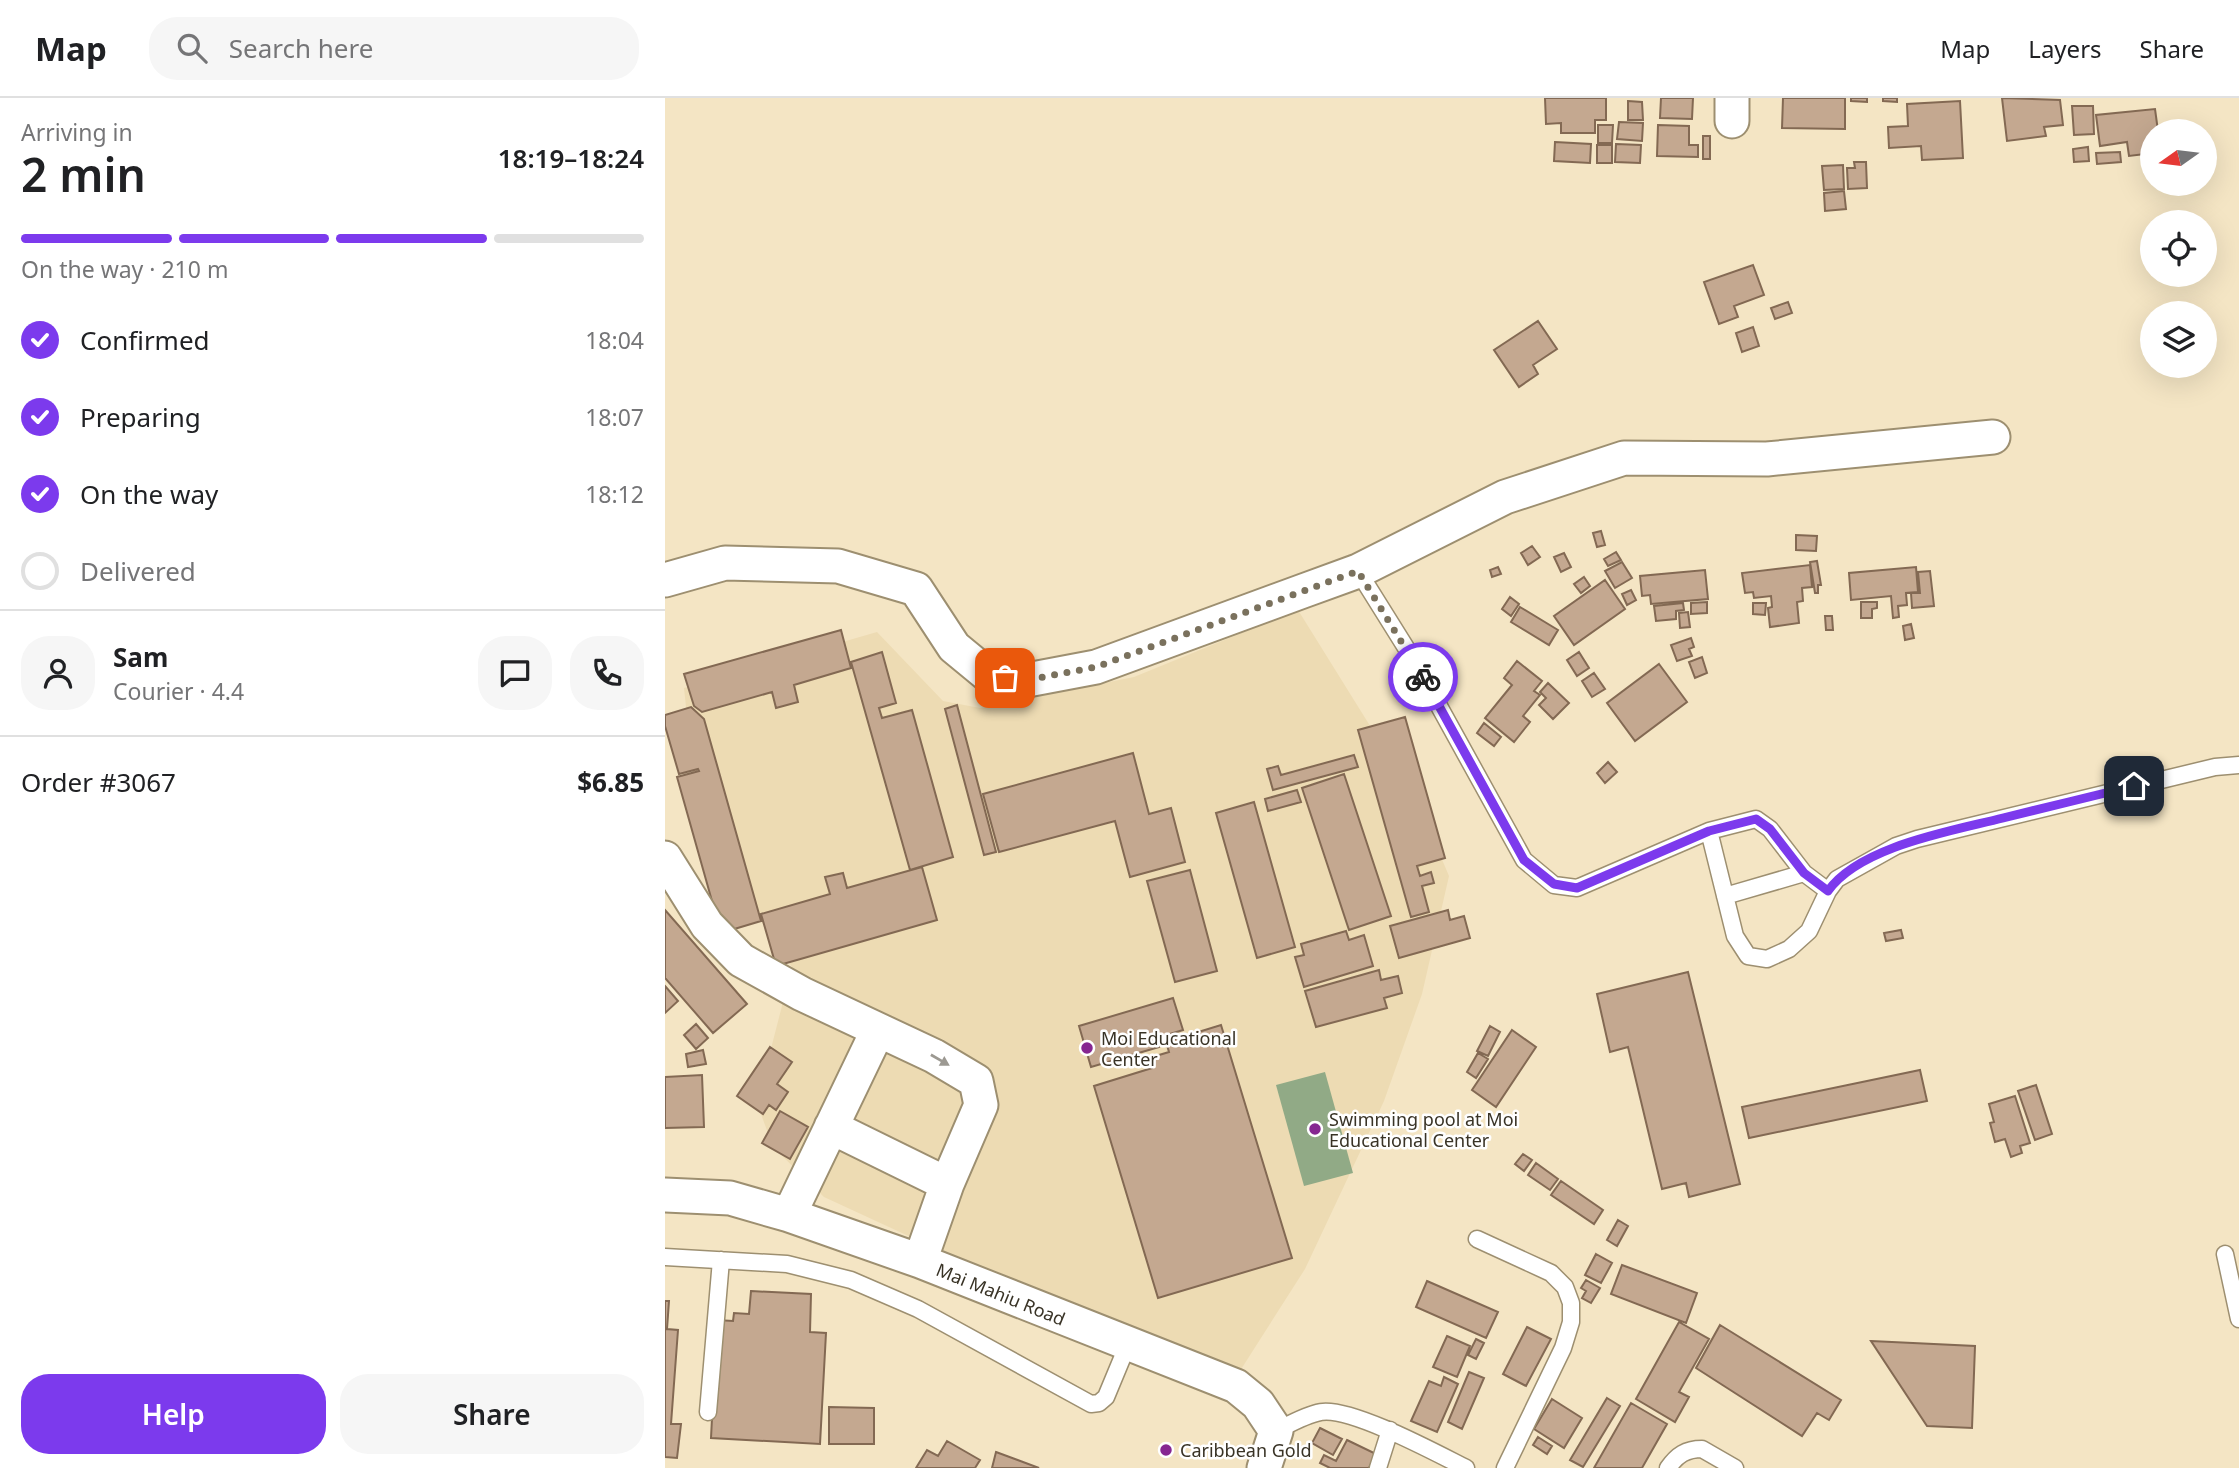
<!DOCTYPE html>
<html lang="en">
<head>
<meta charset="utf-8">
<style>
  body { margin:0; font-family:"Noto Sans",sans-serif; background:#f6f6f6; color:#202124; height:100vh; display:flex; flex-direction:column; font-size:26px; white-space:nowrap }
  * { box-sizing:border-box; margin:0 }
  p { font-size:23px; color:#757577 }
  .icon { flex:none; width:38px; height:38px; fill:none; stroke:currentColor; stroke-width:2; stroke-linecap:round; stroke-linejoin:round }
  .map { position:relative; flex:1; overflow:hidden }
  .panel { display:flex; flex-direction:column; background:#fff; width:665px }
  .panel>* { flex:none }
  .needle { width:46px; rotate:256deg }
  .controls { position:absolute; left:1475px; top:21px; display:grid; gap:14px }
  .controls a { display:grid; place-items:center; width:77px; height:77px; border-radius:50%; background:#fff; box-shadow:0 7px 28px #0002; font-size:35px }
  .pin { position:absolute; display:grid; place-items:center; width:60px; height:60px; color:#fff; margin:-30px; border-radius:14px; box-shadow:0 4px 10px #0006 }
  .courier { position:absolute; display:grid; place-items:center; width:70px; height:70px; margin:-35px; border:5px solid #7c3aed; border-radius:50%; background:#fff; color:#222; box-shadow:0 2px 9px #0007 }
  .headline em { font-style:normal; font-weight:600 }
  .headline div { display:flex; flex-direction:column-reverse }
  .headline { display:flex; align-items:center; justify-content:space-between; height:119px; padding:0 21px }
  h1 { font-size:46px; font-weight:600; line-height:52px }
  .bar { display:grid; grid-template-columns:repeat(4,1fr); gap:10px 7px; align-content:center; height:84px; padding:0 21px }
  .bar i { height:9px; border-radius:5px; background:#e0e0e0 }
  .bar .on { background:#7c3aed }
  .bar p { grid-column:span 4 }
  .line { display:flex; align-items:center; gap:18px; padding:0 21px; border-top:2px solid #e0e0e0 }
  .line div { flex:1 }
  .round { display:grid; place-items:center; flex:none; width:74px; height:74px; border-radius:28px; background:#f6f6f6 }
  ol { padding:0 21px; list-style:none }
  li { display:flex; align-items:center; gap:21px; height:77px }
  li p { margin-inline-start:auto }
  li .icon { padding:7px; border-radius:50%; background:#7c3aed; color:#fff; stroke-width:4 }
  li:last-child { color:#757577 }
  li i { width:38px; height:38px; border:4px solid #e0e0e0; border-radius:50% }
  .cta { display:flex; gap:14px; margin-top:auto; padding:14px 21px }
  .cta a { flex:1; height:80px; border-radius:28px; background:#7c3aed; color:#fff; font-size:28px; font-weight:600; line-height:80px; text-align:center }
  .cta a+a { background:#f6f6f6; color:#202124 }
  header { display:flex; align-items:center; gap:42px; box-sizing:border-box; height:98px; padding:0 35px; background:#fff; border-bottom:2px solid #e0e0e0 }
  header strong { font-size:33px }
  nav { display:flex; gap:38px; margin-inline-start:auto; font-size:24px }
  .search { width:490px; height:63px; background:#f6f6f6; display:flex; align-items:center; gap:18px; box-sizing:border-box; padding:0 24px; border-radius:28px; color:#757577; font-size:26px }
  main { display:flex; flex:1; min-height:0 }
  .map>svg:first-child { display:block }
  .built { fill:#eddbb3 }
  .water { fill:#91aa86 }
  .building { fill:#c4a890; stroke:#836953; stroke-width:2 }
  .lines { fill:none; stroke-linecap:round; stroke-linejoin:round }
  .lane-casing { stroke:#9d8f70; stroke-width:19 }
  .street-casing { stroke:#9d8f70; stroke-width:37 }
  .lane { stroke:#fff; stroke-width:16 }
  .street { stroke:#fff; stroke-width:33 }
  .oneway { fill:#9c9992 }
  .done { stroke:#7a715d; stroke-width:7; stroke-dasharray:0 12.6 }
  .route { stroke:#7c3aed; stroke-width:9 }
  .poi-dot { fill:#862691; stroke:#fff; stroke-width:2.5 }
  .labels { text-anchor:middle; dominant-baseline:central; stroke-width:5; stroke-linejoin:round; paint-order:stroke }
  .poi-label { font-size:18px; fill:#393326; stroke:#fff; text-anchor:start }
  .street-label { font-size:18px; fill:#393326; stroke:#fff }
</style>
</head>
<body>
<header>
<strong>Map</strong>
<div class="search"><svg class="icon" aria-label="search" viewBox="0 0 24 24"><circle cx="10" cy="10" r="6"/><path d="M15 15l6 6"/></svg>Search here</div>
<nav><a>Map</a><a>Layers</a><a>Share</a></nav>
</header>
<main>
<section class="panel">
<div class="headline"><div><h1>2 min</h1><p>Arriving in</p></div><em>18:19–18:24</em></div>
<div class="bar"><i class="on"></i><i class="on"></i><i class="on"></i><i></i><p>On the way · 210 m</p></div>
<ol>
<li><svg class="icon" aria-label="check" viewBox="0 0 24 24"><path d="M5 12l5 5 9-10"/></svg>Confirmed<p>18:04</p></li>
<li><svg class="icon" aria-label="check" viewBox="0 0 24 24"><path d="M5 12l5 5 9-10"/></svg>Preparing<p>18:07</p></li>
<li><svg class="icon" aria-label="check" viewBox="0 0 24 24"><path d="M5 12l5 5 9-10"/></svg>On the way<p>18:12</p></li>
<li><i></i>Delivered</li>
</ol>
<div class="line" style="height:126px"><a class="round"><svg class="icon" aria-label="person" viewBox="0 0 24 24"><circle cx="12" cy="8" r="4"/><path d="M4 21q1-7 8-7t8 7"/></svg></a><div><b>Sam</b><p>Courier · 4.4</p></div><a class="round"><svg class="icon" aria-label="chat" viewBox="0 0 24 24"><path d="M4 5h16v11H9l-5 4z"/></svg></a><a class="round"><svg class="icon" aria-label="phone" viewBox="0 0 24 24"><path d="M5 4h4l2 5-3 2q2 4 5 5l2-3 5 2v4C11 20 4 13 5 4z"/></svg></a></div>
<div class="line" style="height:91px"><div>Order #3067</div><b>$6.85</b></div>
<div class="cta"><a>Help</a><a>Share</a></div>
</section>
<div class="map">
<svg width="1574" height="1370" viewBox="0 0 1574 1370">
  <rect width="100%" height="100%" fill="#f4e5c4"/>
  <path class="built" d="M633,512L753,705L784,778L757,896L719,1003L640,1171L566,1287L159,1099L108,1049L92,1005L127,869L34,731L19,590L212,534L278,603L315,610L469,579Z"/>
  <path class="water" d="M660,974L688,1075L639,1088L611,987Z"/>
  <path class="building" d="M880,0H941V22H930V35H896V25L881,26Z
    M996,0H1028L1027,21L995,20Z
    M1118,0H1180V31L1117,30Z
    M1186,0H1202V4L1186,3Z
    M1218,0H1232V4L1218,3Z
    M1337,0L1395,2L1398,27L1379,29L1381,38L1342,43Z
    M963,3L977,4L978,22H963Z
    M1295,3L1298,60L1257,62L1256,48L1224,50L1223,29L1243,28L1242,6Z
    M1407,8H1428L1429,36L1409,37Z
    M1490,11L1493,33H1488V55L1464,58L1462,44L1435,48L1431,17Z
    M954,24L978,25L977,43L952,41Z
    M933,27H948L947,45H933Z
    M993,27L1024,28V47H1033V59L992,58Z
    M1038,38H1045V61H1038Z
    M890,44L926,46L925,65L889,63Z
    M951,46L976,47L975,65L950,64Z
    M932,47H947V65H932Z
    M1423,49L1424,63L1409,64L1408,51Z
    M1455,54L1456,64L1432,66L1431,55Z
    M1189,64H1201L1202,90L1183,91L1182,70H1190Z
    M1178,67L1179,91L1159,92L1157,68Z
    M1179,93L1181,111L1160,113L1159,95Z
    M1088,167L1099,197L1069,208L1073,219L1054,226L1039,184Z
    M1123,204L1127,215L1110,221L1106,210Z
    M873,223L892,251L868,267L873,276L854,289L829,252Z
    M1088,229L1094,248L1077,254L1071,235Z
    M936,433L940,447L932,449L928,435Z
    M1131,437L1152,438L1151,453L1131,452Z
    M867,448L875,459L863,467L856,455Z
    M951,454L956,462L943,468L939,461Z
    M899,455L906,469L896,474L889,459Z
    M1152,463L1156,487H1153V495H1150L1145,464Z
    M957,464L967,480L950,490L940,473Z
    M1145,467L1147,489L1137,490L1138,503L1132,504L1134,525L1105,529L1103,510L1107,509L1106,498L1089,500L1088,494L1080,495L1077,475Z
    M833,469L836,476L827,479L825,472Z
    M1251,469L1253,494L1241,495L1242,507L1233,508L1234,519L1228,520L1226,498L1186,502L1184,475Z
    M1040,472L1043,501L986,506L985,497L977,498L975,478Z
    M1265,473L1269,508L1247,510L1246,495H1255L1253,474Z
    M919,479L925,488L916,495L909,486Z
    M940,482L960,511L909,547L889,518Z
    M966,492L971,502L962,507L957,496Z
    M845,499L854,506L846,518L837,511Z
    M1042,504V515L1026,516V505Z
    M1196,504H1212V510L1207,511V520H1196Z
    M1018,505L1019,512L1011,513V521L991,523L989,508Z
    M1088,505H1101L1100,517L1088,516Z
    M855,509L893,532L884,547L846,524Z
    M1023,514L1025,529L1015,530L1014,515Z
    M1160,518H1167L1168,532H1161Z
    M1246,526L1249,540L1240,542L1238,528Z
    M176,532L186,570L129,587L133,604L111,610L107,594L37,614L29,608L19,576Z
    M1026,540L1029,549L1024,551L1027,558L1012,563L1006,547Z
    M217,554L231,605L214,610L217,620L247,612L288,759L245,772L186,564Z
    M914,554L924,570L912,578L902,562Z
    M1037,559L1042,575L1030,580L1024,564Z
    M852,563L877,583L869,593L875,597L858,618L865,624L849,644L820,620L847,587L839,580Z
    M994,566L1022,604L970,643L942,605Z
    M929,575L940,591L927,599L917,583Z
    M883,585L904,605L888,621L874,607L881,600L875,594Z
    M292,607L331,754L319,757L280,611Z
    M26,609L39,621L96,823L56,835L12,679L34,673L33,671L14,676L0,628V617Z
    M740,619L780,760L752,768L755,778L766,774L769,785L757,788L764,814L746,819L693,632Z
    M819,625L836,639L829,648L812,635Z
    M468,655L484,716L506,710L520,764L465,779L450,723L334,754L318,696Z
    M689,657L693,669L608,692L602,671L613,668L616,677Z
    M943,664L952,674L940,685L932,675Z
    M679,676L726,818L684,832L637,690Z
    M632,692L636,704L603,713L600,701Z
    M589,704L630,849L592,860L551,715Z
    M257,769L272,822L111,868L96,816L165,796L160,779L178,775L182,790Z
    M525,772L552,873L510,884L482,783Z
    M0,812L82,906L48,935L0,880Z
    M783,812L785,822L799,818L805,840L734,860L725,828Z
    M1236,832L1238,840L1221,843L1219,835Z
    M681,833L684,842L699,837L708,868L639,889L630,859L639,857L636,846Z
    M714,872L716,882L733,878L737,895L719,900L722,910L651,929L640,893Z
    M1023,874L1075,1086L1024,1099L1021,1085L997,1091L963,949L945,954L932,896Z
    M0,888L13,903L0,915Z
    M508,900L518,932L492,940L494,949L426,969L414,928Z
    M31,926L43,940L31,951L19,937Z
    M556,927L627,1160L493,1200L429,988L487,970L484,960L504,954L501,944Z
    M825,928L835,934L823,958L812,953Z
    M847,932L871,949L831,1009L807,992Z
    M105,949L127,964L112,986L123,994L111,1012L104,1007L98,1016L72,998Z
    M38,952L41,966L23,969L21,956Z
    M813,955L823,961L811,980L802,974Z
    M1255,972L1262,1003L1084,1040L1077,1009Z
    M37,977L39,1029L0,1030V979Z
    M1371,987L1387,1036L1370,1042L1353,993Z
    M1350,998L1365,1045L1355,1048L1357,1055L1346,1059L1340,1041L1330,1044L1325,1025L1329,1024L1324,1006Z
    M115,1013L143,1029L125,1061L97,1045Z
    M858,1056L867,1062L859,1073L850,1066Z
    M871,1065L893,1081L885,1092L863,1077Z
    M896,1083L938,1112L929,1126L886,1097Z
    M953,1122L963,1128L952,1148L942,1142Z
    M931,1156L947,1165L936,1185L920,1177Z
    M957,1167L1032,1195L1021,1225L946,1196Z
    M921,1182L935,1190L926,1205L917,1200L921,1193L916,1190Z
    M762,1183L833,1214L821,1240L751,1209Z
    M86,1193L146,1196L145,1234L161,1235L155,1346L46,1340L52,1222L68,1223L69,1215L84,1216Z
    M0,1203H4L2,1231L13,1232L6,1326H16L12,1360L0,1359Z
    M1014,1224L1044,1241L1014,1294L1024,1299L1010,1324L971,1301Z
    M1055,1227L1176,1302L1164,1322L1152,1315L1137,1338L1031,1270Z
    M862,1229L886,1241L861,1288L838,1276Z
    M782,1238L805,1248L792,1279L768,1269Z
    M811,1241L819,1245L811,1261L803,1257Z
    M1206,1243L1310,1248L1307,1330L1262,1328Z
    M804,1274L819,1280L797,1331L783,1324Z
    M779,1279L793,1286L772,1334L746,1323L764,1283L776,1288Z
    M942,1300L955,1308L918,1369L905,1362Z
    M887,1301L917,1320L899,1350L869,1331Z
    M966,1305L1002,1326L977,1370H929Z
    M164,1309L209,1310V1346H164Z
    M655,1330L677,1341L668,1357L647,1345Z
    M873,1339L887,1348L882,1356L868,1347Z
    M682,1342L711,1356L704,1370H665L655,1365L659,1357L671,1363Z
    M282,1343L315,1362L310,1370H251L262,1352L273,1358Z
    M331,1354L374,1370H327Z"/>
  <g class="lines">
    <g class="lane-casing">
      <path id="lane" d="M693,473L748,561L859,762L889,787L912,790L1044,733L1091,721L1105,731L1139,775L1163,793
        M1044,733L1070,838L1083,858L1102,861L1124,851L1144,833L1163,793L1172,781L1231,748L1252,741L1550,669L1574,667
        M1060,798L1139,775
        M812,1141L886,1175L900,1189L906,1205V1224L898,1250L840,1370
        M1560,1156L1574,1221
        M0,1159L122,1166L186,1182L253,1211L426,1306L434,1305L441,1299L463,1246
        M43,1314L56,1162
        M611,1333C625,1326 640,1317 656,1314C686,1309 771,1355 801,1370
        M713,1370L725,1332
        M1003,1370C1012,1357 1021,1351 1037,1351L1070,1370"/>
    </g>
    <g class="street-casing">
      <path id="street" d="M1067,23V0
        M0,482L60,465L173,468L251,491L289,549L323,577L357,583L431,569L638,493L693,473L840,399L959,360L1102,361L1328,339
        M0,760L42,827L76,862L137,896L269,958L311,983L316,1007L282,1086L255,1163
        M166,1029L282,1086
        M0,1097L65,1100L124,1117L255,1163L571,1288L593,1306L611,1333L599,1370
        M124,1117L213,932"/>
    </g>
    <use href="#lane" class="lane"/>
    <use href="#street" class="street"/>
  </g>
  <defs><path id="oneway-solid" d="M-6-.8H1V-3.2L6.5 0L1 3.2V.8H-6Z" transform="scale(1.75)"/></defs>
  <use class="oneway" href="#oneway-solid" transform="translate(275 962) rotate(30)"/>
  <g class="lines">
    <path class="done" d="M340,580L357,583L431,569L693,473L758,579"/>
    <path class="route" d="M758,579L859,762L889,786L912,790L1044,733L1091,721L1105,731L1139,775L1163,793C1195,748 1287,733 1338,720C1382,709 1425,699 1469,688"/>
  </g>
  <g class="poi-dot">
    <circle cx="422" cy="950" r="7"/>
    <circle cx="650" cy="1031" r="7"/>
    <circle cx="501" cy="1352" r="7"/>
  </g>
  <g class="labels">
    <g class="poi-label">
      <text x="436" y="940">Moi Educational<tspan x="436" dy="21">Center</tspan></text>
      <text x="664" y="1021">Swimming pool at Moi<tspan x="664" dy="21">Educational Center</tspan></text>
      <text x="515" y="1352">Caribbean Gold</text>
    </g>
    <g class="street-label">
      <text transform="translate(336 1196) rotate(22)">Mai Mahiu Road</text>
    </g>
  </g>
</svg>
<div class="controls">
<a><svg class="needle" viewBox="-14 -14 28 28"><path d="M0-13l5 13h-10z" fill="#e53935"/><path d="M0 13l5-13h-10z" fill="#757577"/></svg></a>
<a><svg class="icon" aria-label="locate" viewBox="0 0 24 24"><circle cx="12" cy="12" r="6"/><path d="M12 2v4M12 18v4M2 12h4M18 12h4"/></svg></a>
<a><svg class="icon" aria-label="layers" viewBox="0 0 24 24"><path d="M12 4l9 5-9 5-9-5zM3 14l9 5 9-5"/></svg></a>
</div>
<div class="pin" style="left:340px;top:580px;background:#ea580c"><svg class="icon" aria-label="bag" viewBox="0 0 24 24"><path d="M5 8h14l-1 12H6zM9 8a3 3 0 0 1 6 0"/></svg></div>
<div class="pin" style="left:1469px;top:688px;background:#1f2937"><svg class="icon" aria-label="home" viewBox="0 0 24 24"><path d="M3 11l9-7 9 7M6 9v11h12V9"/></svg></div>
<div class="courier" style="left:758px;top:579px"><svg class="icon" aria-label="bike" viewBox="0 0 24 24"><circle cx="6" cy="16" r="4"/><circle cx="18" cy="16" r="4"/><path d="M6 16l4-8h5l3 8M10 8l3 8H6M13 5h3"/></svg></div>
</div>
</main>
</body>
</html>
